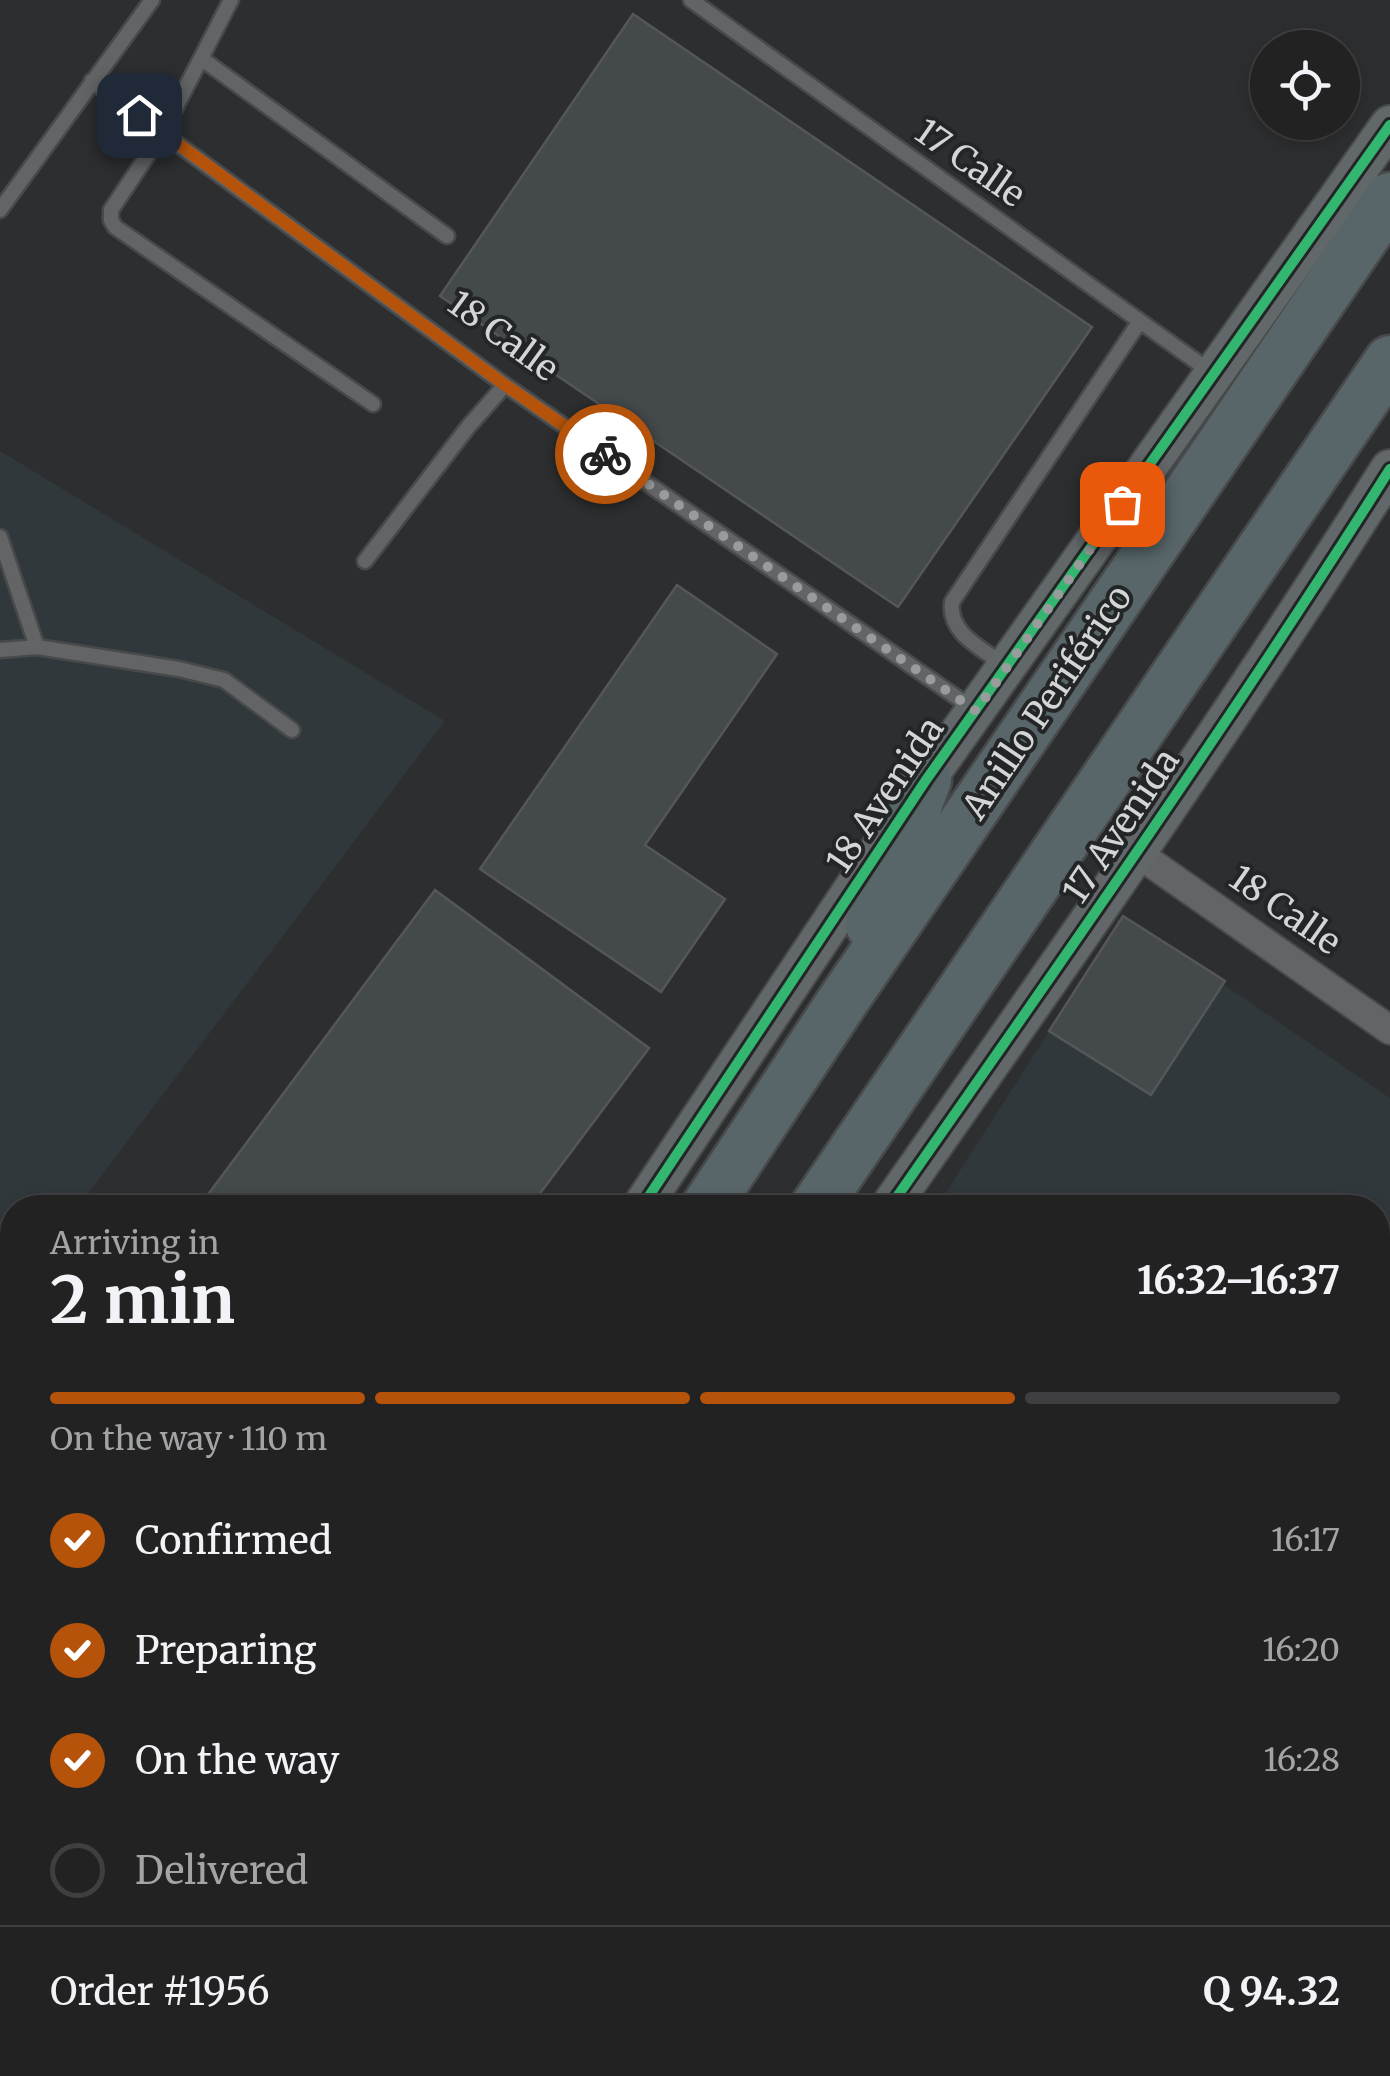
<!DOCTYPE html>
<html lang="en">
<head>
<meta charset="utf-8">
<style>
  body { margin:0; font-family:Merriweather,serif; background:#2a2a2b; color:#f1f3f6; height:100vh; display:flex; flex-direction:column; font-size:38px; white-space:nowrap }
  * { box-sizing:border-box; margin:0 }
  p { font-size:32px; color:#a2a4a6 }
  .icon { flex:none; width:55px; height:55px; fill:none; stroke:currentColor; stroke-width:2; stroke-linecap:round; stroke-linejoin:round }
  .map { position:relative; flex:1; overflow:hidden }
  .details { position:absolute; left:0px; top:1195px; width:1390px; height:882px; display:flex; flex-direction:column; background:#222223; border-radius:40px 40px 0 0; box-shadow:0 5px 15px #0003,0 0 0 2px #3f3f41 }
  .details>* { flex:none }
  .controls { position:absolute; left:1250px; top:30px; display:grid; gap:20px }
  .controls a { display:grid; place-items:center; width:110px; height:110px; border-radius:50%; background:#222223; box-shadow:0 5px 15px #0003,0 0 0 2px #3f3f41; font-size:50px }
  .pin { position:absolute; display:grid; place-items:center; width:85px; height:85px; color:#fff; margin:-42px; border-radius:20px; box-shadow:0 5px 15px #0006 }
  .courier { position:absolute; display:grid; place-items:center; width:100px; height:100px; margin:-50px; border:8px solid #b45309; border-radius:50%; background:#fff; color:#222; box-shadow:0 2px 12px #0007 }
  .headline em { font-style:normal; font-weight:700 }
  .headline div { display:flex; flex-direction:column-reverse }
  .headline { display:flex; align-items:center; justify-content:space-between; height:170px; padding:0 50px }
  h1 { font-size:65px; font-weight:700; line-height:75px }
  .bar { display:grid; grid-template-columns:repeat(4,1fr); gap:15px 10px; align-content:center; height:120px; padding:0 50px }
  .bar i { height:12px; border-radius:8px; background:#3f3f41 }
  .bar .selected { background:#b45309 }
  .bar p { grid-column:span 4 }
  .line { display:flex; align-items:center; gap:25px; padding:0 50px; border-top:2px solid #3f3f41 }
  .line div { flex:1 }
  ol { padding:0 50px; list-style:none }
  li { display:flex; align-items:center; gap:30px; height:110px }
  li p { margin-inline-start:auto }
  li .icon { padding:10px; border-radius:50%; background:#b45309; color:#fff; stroke-width:4 }
  li:last-child { color:#a2a4a6 }
  li i { width:55px; height:55px; border:5px solid #3f3f41; border-radius:50% }
  .map>svg:first-child { display:block }
  .built { fill:#30383c }
  .green { fill:#3e362b }
  .building { fill:#444a4c; stroke:#555657; stroke-width:2.5 }
  .lines { fill:none; stroke-linecap:round; stroke-linejoin:round }
  .lane-casing { stroke:#47494a; stroke-width:19 }
  .street-casing { stroke:#47494a; stroke-width:32 }
  .secondary-casing { stroke:#47494a; stroke-width:42 }
  .highway-casing { stroke:#47494a; stroke-width:55 }
  .lane { stroke:#636465; stroke-width:14 }
  .street { stroke:#636465; stroke-width:28 }
  .secondary { stroke:#62676a; stroke-width:38 }
  .highway { stroke:#58666a; stroke-width:50 }
  .cycleway-casing { stroke:#232526; stroke-width:16 }
  .cycleway { stroke:#33b770; stroke-width:10 }
  .done { stroke:#999b9c; stroke-width:10; stroke-dasharray:0 18 }
  .route { stroke:#b45309; stroke-width:12 }
  .labels { text-anchor:middle; dominant-baseline:central; stroke-width:8; stroke-linejoin:round; paint-order:stroke }
  .street-label { font-size:35px; fill:#d3d5d6; stroke:#232526 }
</style>
</head>
<body>
<div class="map">
<svg width="1390" height="2076" viewBox="0 0 1390 2076">
  <rect width="100%" height="100%" fill="#2d2e2f"/>
  <path class="built" d="M0,451L445,721L78,1207L12,1208V1295L0,1311Z
    M1123,916L1390,1098V1508L1378,1527V1208H936Z
    M0,1631L12,1634V2065H16L8,2076H0Z
    M1213,2065H1306L1304,2076H1211Z"/>
  <path class="green" d="M867,2065H1045L1104,2076H865Z"/>
  <path class="building" d="M633,14L1092,327L898,607L440,296Z
    M677,585L777,654L645,845L725,899L661,992L480,869Z
    M435,890L649,1048L529,1208H198Z
    M1123,916L1225,981L1151,1095L1049,1031Z
    M0,1763L12,1766V1882L0,1880Z"/>
  <g class="lines">
    <g class="lane-casing">
      <path id="lane" d="M231,0L163,132L111,210V220L115,227L373,404
        M691,0L1211,372
        M202,59L447,236
        M92,81L505,385L975,710
        M0,210L152,0
        M0,537L37,647
        M365,561L468,427L505,385
        M0,650L37,647L179,669L224,680L292,730
        M1003,664C981,648 948,633 952,602L1140,321
        M0,1585L12,1588
        M0,1684L12,1607
        M0,1726L12,1728"/>
    </g>
    <g class="street-casing">
      <path id="street" d="M1137,853L1390,1030
        M1378,1571L1390,1552
        M1045,2065L1104,2076
        M1179,2076L1181,2065"/>
    </g>
    <g class="secondary-casing">
      <path id="secondary" d="M641,1208L926,780L1390,125
        M889,1208C1060,964 1231,721 1390,469
        M1378,1828L1390,1830
        M57,2076L65,2065
        M282,2076L289,2065"/>
    </g>
    <g class="highway-casing">
      <path id="highway" d="M871,925L926,780
        M706,1208L840,1005L1390,198
        M815,1208L1390,361
        M132,2076L139,2065
        M216,2076L224,2065"/>
    </g>
    <use href="#lane" class="lane"/>
    <use href="#street" class="street"/>
    <use href="#secondary" class="secondary"/>
    <use href="#highway" class="highway"/>
    <g class="cycleway-casing">
      <path id="cycleway" d="M641,1208L926,780L1390,125
        M889,1208C1060,964 1231,721 1390,469"/>
    </g>
    <use href="#cycleway" class="cycleway"/>
  </g>
  <g class="lines">
    <path class="done" d="M605,454L976,711L1122,504"/>
    <path class="route" d="M139,115L505,385L605,454"/>
  </g>
  <g class="labels">
    <g class="street-label">
      <text transform="translate(970 163) rotate(35)">17 Calle</text>
      <text transform="translate(503 336) rotate(36)">18 Calle</text>
      <text transform="translate(1047 702) rotate(-56)">Anillo Periférico</text>
      <text transform="translate(885 795) rotate(-56)">18 Avenida</text>
      <text transform="translate(1121 826) rotate(-56)">17 Avenida</text>
      <text transform="translate(1285 910) rotate(35)">18 Calle</text>
    </g>
  </g>
</svg>
<div class="controls">
<a><svg class="icon" aria-label="locate" viewBox="0 0 24 24"><circle cx="12" cy="12" r="6"/><path d="M12 2v4M12 18v4M2 12h4M18 12h4"/></svg></a>
</div>
<div class="pin" style="left:1122px;top:504px;background:#ea580c"><svg class="icon" aria-label="bag" viewBox="0 0 24 24"><path d="M5 8h14l-1 12H6zM9 8a3 3 0 0 1 6 0"/></svg></div>
<div class="pin" style="left:139px;top:115px;background:#1f2937"><svg class="icon" aria-label="home" viewBox="0 0 24 24"><path d="M3 11l9-7 9 7M6 9v11h12V9"/></svg></div>
<div class="courier" style="left:605px;top:454px"><svg class="icon" aria-label="bike" viewBox="0 0 24 24"><circle cx="6" cy="16" r="4"/><circle cx="18" cy="16" r="4"/><path d="M6 16l4-8h5l3 8M10 8l3 8H6M13 5h3"/></svg></div>
<section class="details">
<div class="headline"><div><h1>2 min</h1><p>Arriving in</p></div><em>16:32–16:37</em></div>
<div class="bar"><i class="selected"></i><i class="selected"></i><i class="selected"></i><i></i><p>On the way · 110 m</p></div>
<ol>
<li><svg class="icon" aria-label="check" viewBox="0 0 24 24"><path d="M5 12l5 5 9-10"/></svg>Confirmed<p>16:17</p></li>
<li><svg class="icon" aria-label="check" viewBox="0 0 24 24"><path d="M5 12l5 5 9-10"/></svg>Preparing<p>16:20</p></li>
<li><svg class="icon" aria-label="check" viewBox="0 0 24 24"><path d="M5 12l5 5 9-10"/></svg>On the way<p>16:28</p></li>
<li><i></i>Delivered</li>
</ol>
<div class="line" style="height:130px"><div>Order #1956</div><b>Q 94.32</b></div>
</section>
</div>
</body>
</html>
